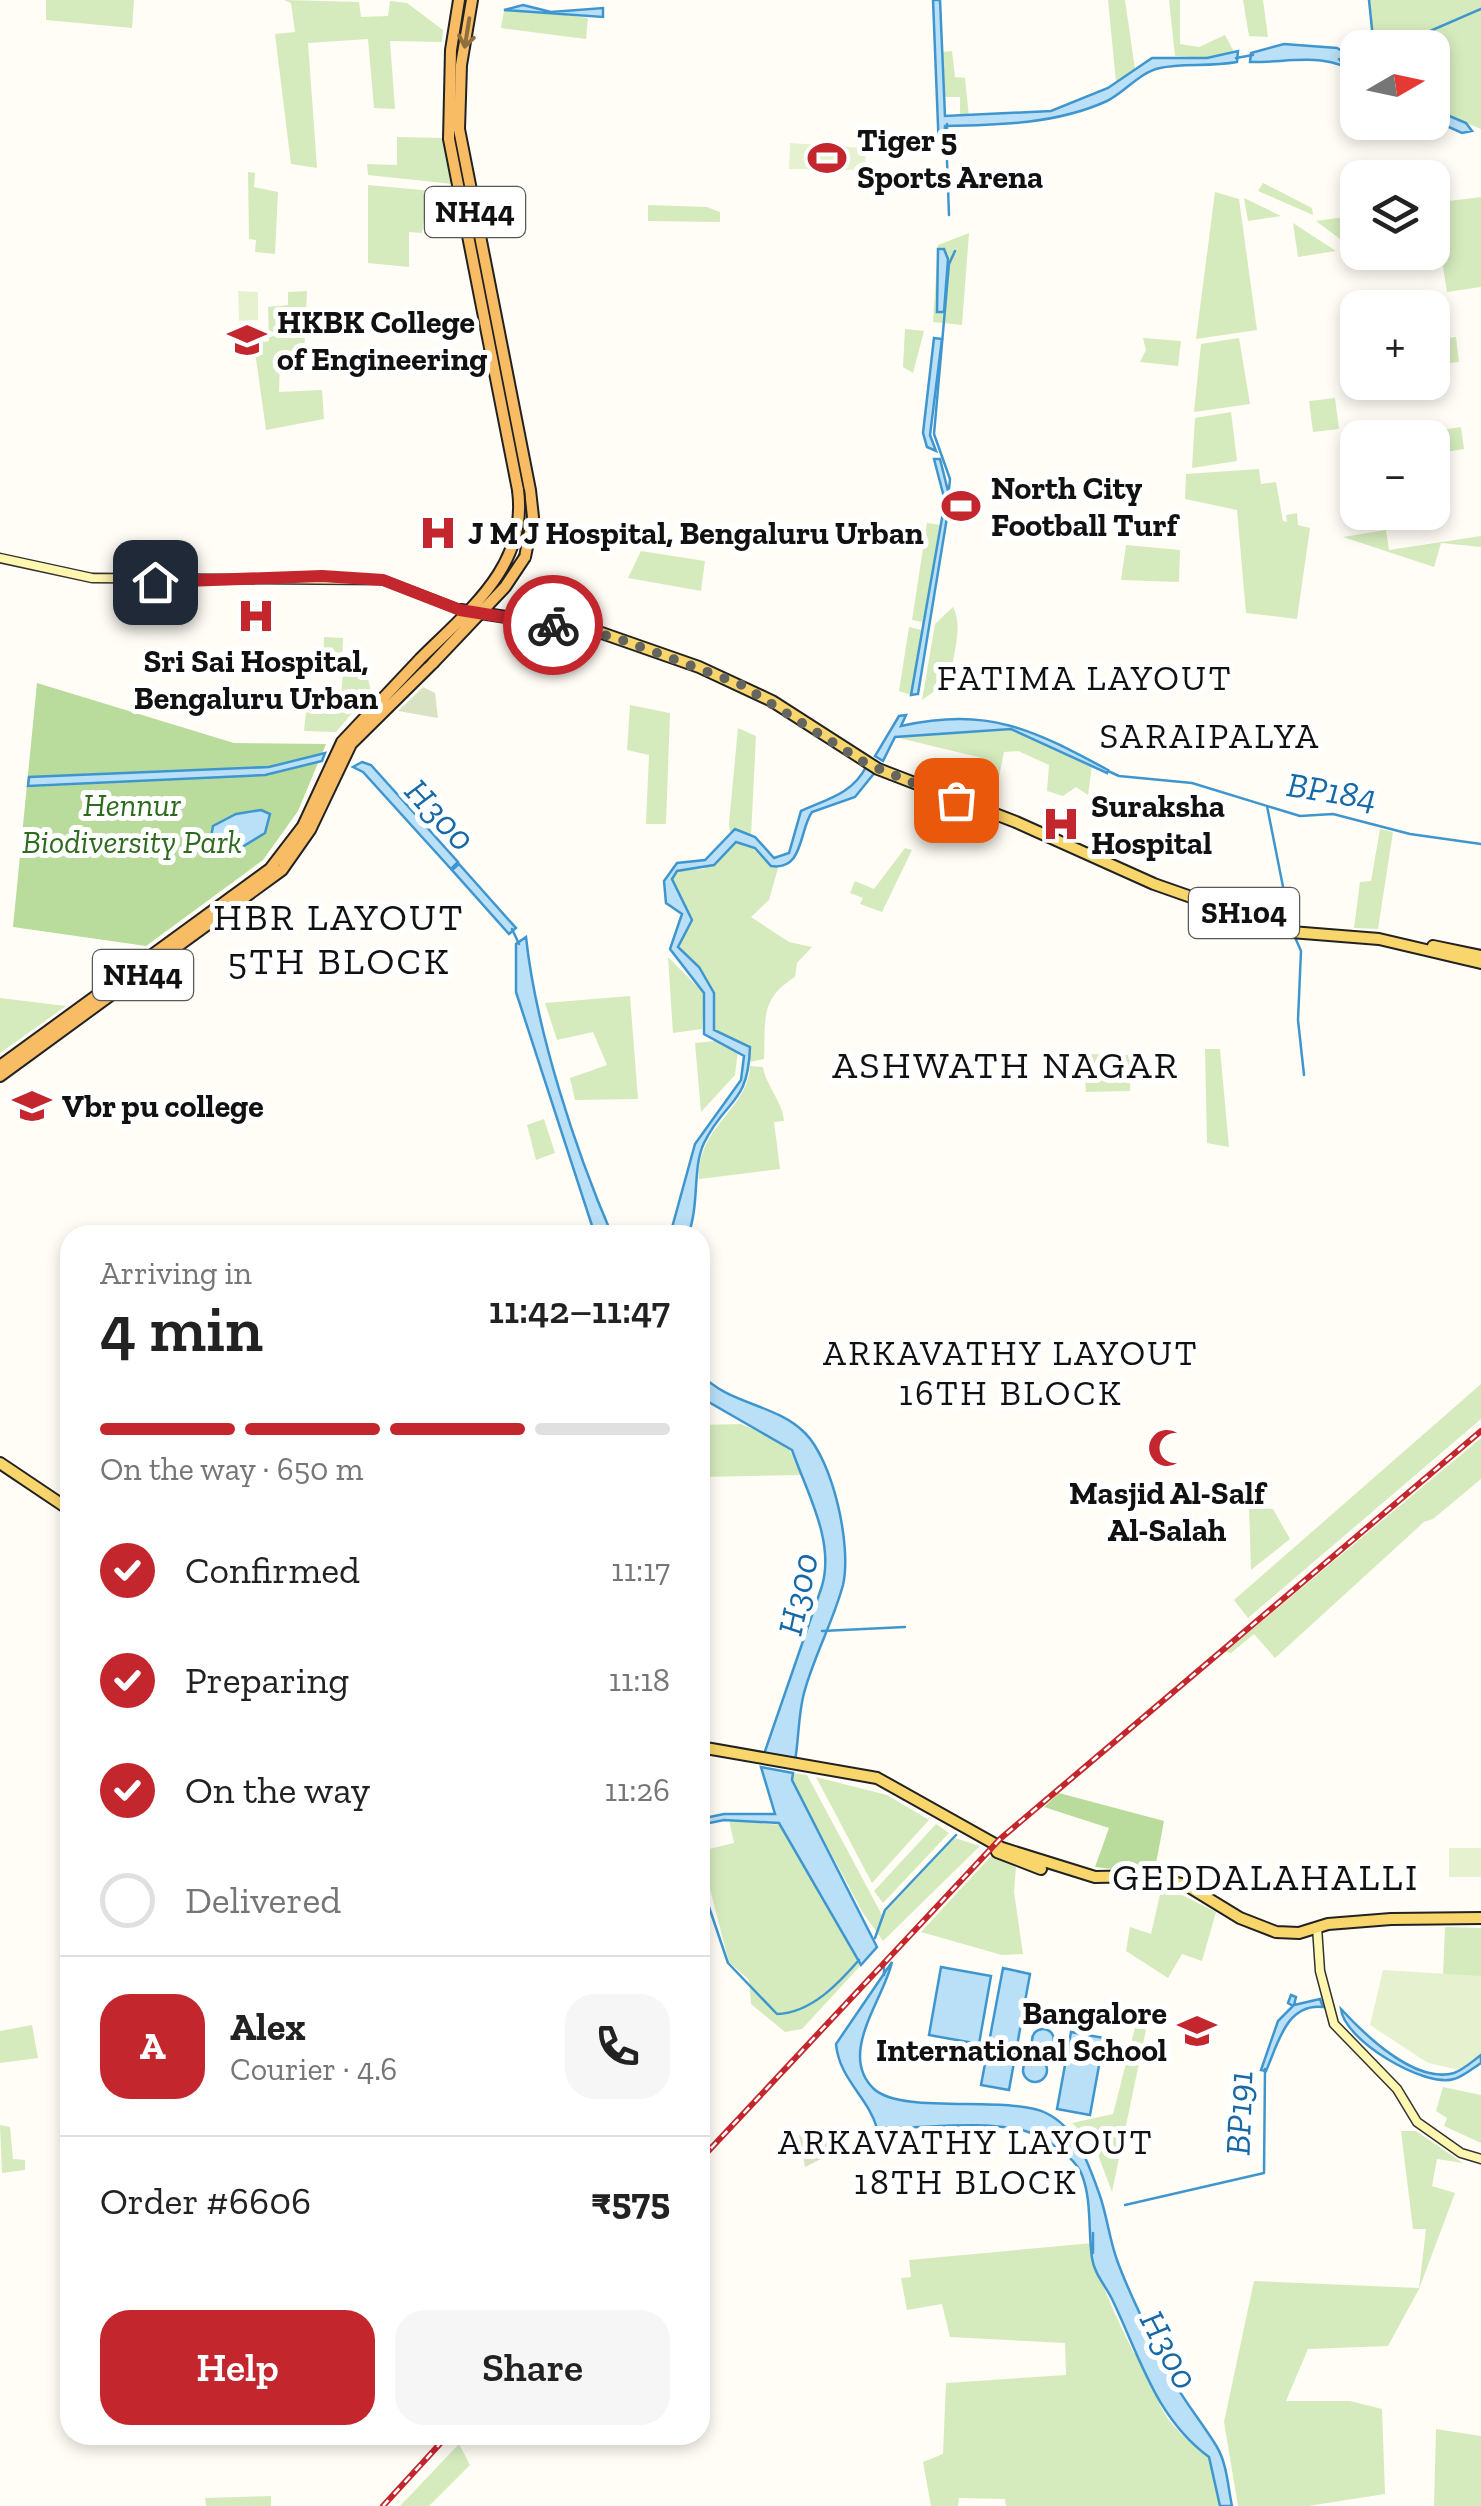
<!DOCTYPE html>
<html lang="en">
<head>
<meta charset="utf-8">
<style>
  body { margin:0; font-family:"Zilla Slab",serif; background:#f6f6f6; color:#222; height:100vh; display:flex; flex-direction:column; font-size:38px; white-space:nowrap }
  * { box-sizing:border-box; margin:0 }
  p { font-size:32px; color:#767676 }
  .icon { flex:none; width:55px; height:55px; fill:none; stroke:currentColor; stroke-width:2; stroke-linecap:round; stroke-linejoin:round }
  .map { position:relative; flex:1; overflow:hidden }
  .side { position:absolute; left:60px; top:1225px; width:650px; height:1220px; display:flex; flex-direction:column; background:#fff; border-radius:30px; box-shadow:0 5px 15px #0003 }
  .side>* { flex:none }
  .needle { width:65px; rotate:81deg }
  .tools { position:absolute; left:1340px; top:30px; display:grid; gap:20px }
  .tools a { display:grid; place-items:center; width:110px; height:110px; border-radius:20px; background:#fff; box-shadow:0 5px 15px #0003; font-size:50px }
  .pin { position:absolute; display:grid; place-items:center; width:85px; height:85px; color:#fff; margin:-42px; border-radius:20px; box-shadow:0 5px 15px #0006 }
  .courier { position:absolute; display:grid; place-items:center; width:100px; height:100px; margin:-50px; border:8px solid #c4262e; border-radius:50%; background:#fff; color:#222; box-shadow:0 2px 12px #0007 }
  .headline em { font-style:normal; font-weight:600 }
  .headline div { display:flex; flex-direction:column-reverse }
  .headline { display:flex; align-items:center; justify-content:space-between; height:170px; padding:0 40px }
  h1 { font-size:65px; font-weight:600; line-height:75px }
  .bar { display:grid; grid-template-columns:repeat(4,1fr); gap:15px 10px; align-content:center; height:120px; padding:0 40px }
  .bar i { height:12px; border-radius:8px; background:#e0e0e0 }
  .bar .selected { background:#c4262e }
  .bar p { grid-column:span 4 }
  .line { display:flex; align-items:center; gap:25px; padding:0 40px; border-top:2px solid #e0e0e0 }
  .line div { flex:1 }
  .round { display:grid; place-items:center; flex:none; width:105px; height:105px; border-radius:30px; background:#f6f6f6 }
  ol { padding:0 40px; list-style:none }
  li { display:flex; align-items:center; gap:30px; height:110px }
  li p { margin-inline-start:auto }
  li .icon { padding:10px; border-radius:50%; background:#c4262e; color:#fff; stroke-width:4 }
  li:last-child { color:#767676 }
  li i { width:55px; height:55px; border:5px solid #e0e0e0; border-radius:50% }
  .action { display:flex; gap:20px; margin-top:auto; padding:20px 40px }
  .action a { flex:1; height:115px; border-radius:30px; background:#c4262e; color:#fff; font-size:40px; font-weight:600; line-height:115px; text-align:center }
  .action a+a { background:#f6f6f6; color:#222 }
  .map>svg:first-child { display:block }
  .green { fill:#d5ebbd }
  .forest { fill:#b9dc9c }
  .cemetery { fill:#d9e3c4 }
  .pitch { fill:#e6f2cf }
  .water { fill:#b9e0f7; stroke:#3f96cf; stroke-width:2.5 }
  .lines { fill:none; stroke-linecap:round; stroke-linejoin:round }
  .stream { stroke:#3f96cf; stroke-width:2.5 }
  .secondary-casing { stroke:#333; stroke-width:11 }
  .primary-casing { stroke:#222; stroke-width:14 }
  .trunk-casing { stroke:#222; stroke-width:14 }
  .secondary { stroke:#fff6b0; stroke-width:8 }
  .primary { stroke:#f9d66b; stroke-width:10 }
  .trunk { stroke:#f7bc64; stroke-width:10 }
  .rail-casing { stroke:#c4262e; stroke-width:6 }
  .rail { stroke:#fff; stroke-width:2.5; stroke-dasharray:8; stroke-linecap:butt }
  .trunk-bridge-casing { stroke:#222; stroke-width:14; stroke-linecap:butt }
  .trunk-bridge { stroke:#f7bc64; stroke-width:10 }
  .oneway { stroke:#906f3f }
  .done { stroke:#646461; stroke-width:10; stroke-dasharray:0 18 }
  .route { stroke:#c4262e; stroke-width:12 }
  .labels { text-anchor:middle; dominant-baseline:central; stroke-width:10; stroke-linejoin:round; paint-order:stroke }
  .shield { fill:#fff; stroke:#585858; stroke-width:2.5 }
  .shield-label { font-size:30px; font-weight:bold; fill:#111 }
  .poi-label { font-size:32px; font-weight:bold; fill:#111; stroke:#fff; text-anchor:start }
  .park-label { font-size:32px; font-style:italic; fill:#2f6b1f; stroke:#fff }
  .neighbourhood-label { font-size:35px; letter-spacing:2.5px; fill:#111; stroke:#fff }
  .water-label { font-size:35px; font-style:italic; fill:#1768a6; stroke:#fff }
  .quarter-label { font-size:38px; letter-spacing:2.5px; fill:#111; stroke:#fff }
</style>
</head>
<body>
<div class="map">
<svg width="1481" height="2506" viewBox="0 0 1481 2506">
  <rect width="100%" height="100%" fill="#fffdf5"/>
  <path class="green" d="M46,0H134L132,28L46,20Z
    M284,0L359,2L361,17L388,16L390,1L407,3L443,30L442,42L390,41L395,109L374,108L368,39L308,43L317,168L291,164L275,34L295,32L291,3Z
    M1108,0H1125L1135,69L1116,82Z
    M1169,0H1180V44L1199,47L1225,35L1234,52L1207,58L1175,56Z
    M1243,0H1263L1268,37L1249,36Z
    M1368,0H1481V129L1433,109L1432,48L1373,47Z
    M523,9L588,18L586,39L501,28L504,10Z
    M952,51L955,77L965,78L969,117H960V97H943L941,52Z
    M397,137L443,138L453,184L368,175L367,164L397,165Z
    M248,172L255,173L254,187L278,192L275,254L255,252L256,240L249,239Z
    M1263,183L1312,208L1313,215L1258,191Z
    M368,185L454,193L459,219L425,213L422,233L409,232V267L368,263Z
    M1215,192L1239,199L1257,330L1196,339Z
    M1481,197V287L1447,292L1433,203Z
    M1244,198L1281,216L1248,221Z
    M648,205L707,207L720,212V222L648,221Z
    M1352,216L1356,251L1316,221Z
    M1293,223L1336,251L1298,257Z
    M969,233L962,325L933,322L938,245Z
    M307,291L304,358H280L279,392L322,390L324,419L266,430L254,344L269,341L268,307L288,305V292Z
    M905,329L924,331L913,373L903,367Z
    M1456,337L1459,362L1433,365V340Z
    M1143,338L1181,341L1178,366L1140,362L1146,350Z
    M1239,338L1250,404L1194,412L1201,344Z
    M1335,398L1339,429L1313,432L1309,401Z
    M1231,412L1237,461L1192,468L1195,418Z
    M1461,427L1464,449L1433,454L1432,438L1429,437L1436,436L1435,431Z
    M1259,469L1261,484L1276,482L1283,521L1287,522L1286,515L1297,513L1298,525L1310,528L1297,619L1246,613L1237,510L1185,499L1186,474Z
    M927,523L940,525L923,622L912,620Z
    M1386,530L1389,550L1481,536V547L1441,543L1434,567L1343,537Z
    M1126,545L1180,550L1179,582L1121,580Z
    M641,551L705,561L701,591L628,578Z
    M953,607C964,627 952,657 950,680L922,700L935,624Z
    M909,627L922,630L911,695L899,691Z
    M324,637L343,638L342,668L323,667Z
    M343,672L367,675L371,691L336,732L304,731L307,703H314V698H341Z
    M630,705L670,713L666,824H646L649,755L627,750Z
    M738,728L756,736L751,836L730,832L729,823Z
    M984,728L1011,729L1092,765L1088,795L1076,787L1063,796L1047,791L1049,765L1018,751L1004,752L998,782L982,777V758L895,737Z
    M1380,829L1393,832L1378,929L1354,928L1360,882L1371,881Z
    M736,842L755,847L778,868L769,900L751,917L789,942L812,947L797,963L795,977C759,999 766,1021 764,1059L750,1062V1047L714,1030V993L699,967L678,947L689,926L672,879L677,871L704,869Z
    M905,848L912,850L882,912L860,904L863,898L850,893L855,881L874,889Z
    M668,957L704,993L702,1029L673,1033Z
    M630,996L638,1099L575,1100L570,1078L607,1065L593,1032L557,1040L545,1003Z
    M0,998L66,1006L0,1053Z
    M715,1041L738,1050L735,1075L701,1112L695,1043Z
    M1205,1049H1220L1229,1147L1207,1143Z
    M1083,1054L1131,1055L1130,1091L1086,1092Z
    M750,1066L763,1067C766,1086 783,1102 784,1121L774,1122L780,1169L699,1179C697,1126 748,1110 750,1066Z
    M544,1119L555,1153L536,1160L527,1125Z
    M1481,1384V1419L1248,1618L1234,1600Z
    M741,1424L787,1444L801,1475L700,1477V1425Z
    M1481,1438V1479L1433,1519L1424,1522L1275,1658L1254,1634L1231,1653L1225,1652Z
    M1249,1507L1273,1509L1290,1539L1251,1570Z
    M793,1773L807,1775L882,1915L955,1838L980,1846L883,1941L863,1913L792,1780Z
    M816,1777L887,1795L929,1820L872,1883Z
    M729,1820L781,1825L861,1965L802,2029L785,2032L751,2004L749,1980L729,1962L700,1851L734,1843Z
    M936,1824L949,1833L883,1903L874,1891Z
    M993,1854L1016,1867L1014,1892L1023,1954L1002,1955L921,1932Z
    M1161,1890L1180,1894L1216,1912L1202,1961L1182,1954L1168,1978L1126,1951L1130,1927L1151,1934Z
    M1445,1927L1481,1928V1976H1443Z
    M1136,2024L1146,2030L1112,2192L1094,2144L1072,2123L1113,2114Z
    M32,2025L38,2058L0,2063V2031Z
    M1443,2087L1481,2095V2143L1444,2126L1447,2118L1436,2111Z
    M0,2125L10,2127L13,2159L25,2160V2170L2,2173Z
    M1401,2131H1416L1463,2163L1437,2159L1432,2186L1455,2193L1419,2289L1388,2346L1308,2349L1286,2401H1350L1382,2409L1385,2494L1308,2506H1238L1224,2422L1254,2281L1419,2288L1426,2229H1413Z
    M1093,2243C1089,2263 1123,2331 1134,2353C1150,2367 1153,2392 1163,2411C1174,2430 1192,2444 1209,2457L1220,2506H1006L1005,2499L959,2498L958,2506H931L923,2462L943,2454L946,2383L1066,2375L1065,2343L950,2337L942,2304L907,2310L901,2278L911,2277L909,2260Z
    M1436,2429L1481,2436V2506H1434Z
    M459,2444L470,2465L429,2506H400Z
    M271,2496V2506H206L205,2498Z"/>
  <path class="forest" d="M37,683L234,743L326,744L298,811L263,860L146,946L13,927Z
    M1059,1793L1164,1821L1154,1874L1095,1867L1109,1828L1044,1807Z"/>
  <path class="cemetery" d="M423,687L435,693L438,718L398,711Z
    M835,2128L847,2146L805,2167L799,2135Z"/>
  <path class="pitch" d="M790,143L866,148L865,170L789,169Z
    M238,291L258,292V320L239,321Z
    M1449,1848H1481V1877H1449Z
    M1383,1970L1481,1976V2055L1459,2070L1428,2063L1370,2025Z"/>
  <path class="water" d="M933,0H940L945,116L1051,111L1108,88L1152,58H1207L1238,51L1237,62C1209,67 1182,63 1160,68C1140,72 1124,93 1107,101C1057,124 999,125 945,126L944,150H939Z
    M523,5L551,12L603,8V17L504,10Z
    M1284,44L1337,48L1357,60V74C1327,51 1287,63 1250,62L1251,53Z
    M1433,109L1466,123L1472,131L1462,133L1433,120Z
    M938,249H944L948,259L944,312H937Z
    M934,338L942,339L930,435L936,451L927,447L923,433Z
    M934,459H940L950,499L918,694L911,695L945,501Z
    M906,715L901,726C989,707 1032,729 1108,770L1107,773L1011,729L895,737L883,761L875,756L899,716Z
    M325,753L322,761L265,775L28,786L29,777L269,767Z
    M362,762L371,765L458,862L451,869L363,772L353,767Z
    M866,767L876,771L855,797L812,812C799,830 804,871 771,866L755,848L736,842L714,865L677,871L672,879L692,920L678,947L699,967L714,993V1030L750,1047C748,1106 726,1098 704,1143C692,1168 700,1204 688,1235H670L695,1144L741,1080L744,1056L704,1034V993L670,949L682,914L666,903L664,881L677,863L705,860L735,829L755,837L774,858L789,853L801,811C827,799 852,794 866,767Z
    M261,810L270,814L265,833L239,849L224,850L211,837L213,826L236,814Z
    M459,864L516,928L509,934L452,870Z
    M526,937C536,1030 575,1149 612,1235H595L516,992V944Z
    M700,1373C728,1405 775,1403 805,1433C833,1461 852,1546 843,1585C833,1622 814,1656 804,1693C798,1716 799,1738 795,1761L764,1754L822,1586C835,1541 807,1493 792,1450L700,1397Z
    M761,1767L793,1773L792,1780L877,1947L861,1965L779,1823L724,1820L700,1825V1819L724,1814H775Z
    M892,1962C884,1999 837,2054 874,2089C902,2115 1010,2095 1046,2113C1077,2128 1088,2163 1099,2193C1107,2215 1109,2238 1117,2260C1129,2294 1148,2330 1164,2364C1178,2394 1200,2419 1217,2447C1227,2464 1228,2487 1232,2506H1220L1209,2457C1155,2417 1140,2357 1112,2299C1105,2285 1094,2273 1092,2258C1088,2231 1092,2201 1082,2175C1075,2156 1041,2135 1022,2130C976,2120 924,2129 877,2128C868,2097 839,2079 836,2044Z
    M941,1967L991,1976L979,2044L929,2035Z
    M1003,1968L1030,1974L1009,2090L981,2085Z
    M1291,1995L1296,1997L1294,2005L1320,1999L1323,2007C1286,2003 1278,2044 1266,2071L1261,2070L1278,2021L1293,2006L1288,2003Z
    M1341,2009C1365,2035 1415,2084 1454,2073C1463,2070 1474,2060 1481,2055V2063C1473,2068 1463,2077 1454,2079C1424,2088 1344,2040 1341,2009Z
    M1032 2040a11 11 0 1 1 22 0a11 11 0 1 1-22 0Z
    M1071,2032L1104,2038L1090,2115L1057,2109Z
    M1023 2070a12 12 0 1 1 24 0a12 12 0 1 1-24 0Z"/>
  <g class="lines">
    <path class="stream" d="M1369,0L1374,48
      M1391,48L1481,9
      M1236,58L1253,55
      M1339,59L1358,82
      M947,149V124
      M947,161L949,215
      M949,489L950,479L934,434L949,264L955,251
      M1108,771L1119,776L1192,783L1300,816L1333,814L1410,834L1481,844
      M1267,806L1290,922
      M512,929L519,944
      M1294,935L1301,951L1298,1020L1304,1075
      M822,1631L905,1627
      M709,1907L728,1963L777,2014C811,2013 838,1984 859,1960
      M875,1938L885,1910L956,1835
      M884,1975V1962
      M1125,2205L1264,2173L1265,2069
      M1093,2253V2233"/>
    <g class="secondary-casing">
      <path id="secondary" d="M0,558L92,578L383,580L461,610
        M1317,1927L1320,1971L1334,2024L1397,2089L1417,2122L1461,2153L1481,2159"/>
    </g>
    <g class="primary-casing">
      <path id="primary" d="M461,610L596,631L699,667L772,701L878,769L1016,822L1154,884L1291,932L1379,939L1481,963
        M1433,946L1481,956
        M0,1463L70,1510
        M700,1747L877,1778L1002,1848L1095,1877L1147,1876L1186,1885L1240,1918L1276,1932L1299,1933L1328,1924L1391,1919L1481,1918
        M997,1852L1041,1869"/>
    </g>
    <g class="trunk-casing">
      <path id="trunk" d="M459,0L451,50L449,139L518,490
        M472,0L461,65L459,129L530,490L533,517L525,557
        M0,1066L270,869L303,826L342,742L420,659
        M0,1076L282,870L310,830L351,744L433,663"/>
    </g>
    <use href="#secondary" class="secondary"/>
    <use href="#primary" class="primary"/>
    <use href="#trunk" class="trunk"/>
    <g class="rail-casing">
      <path id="rail" d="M700,2160L1000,1839L1481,1431
        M383,2506L448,2435"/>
    </g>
    <use href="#rail" class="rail"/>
    <g class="trunk-bridge-casing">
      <path id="trunk-bridge" d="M420,659C469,610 528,566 518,490
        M433,663L505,587L525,557"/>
    </g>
    <use href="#trunk-bridge" class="trunk-bridge"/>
  </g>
  <defs><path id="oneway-shaft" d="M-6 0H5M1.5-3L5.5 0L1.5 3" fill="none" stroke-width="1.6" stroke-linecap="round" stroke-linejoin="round" transform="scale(2.5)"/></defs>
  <use class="oneway" href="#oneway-shaft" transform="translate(467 33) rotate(99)"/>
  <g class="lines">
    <path class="done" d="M553,625L614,637L740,684L867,764L956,800"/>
    <path class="route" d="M155,582L322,576L383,580L460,610L553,625"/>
  </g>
  <defs>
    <g id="stadium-bare" transform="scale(3)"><path d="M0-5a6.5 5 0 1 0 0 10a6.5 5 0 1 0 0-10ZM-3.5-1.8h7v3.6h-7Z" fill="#c4262e" stroke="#fff" stroke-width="2.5" paint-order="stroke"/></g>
    <g id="university-bare" transform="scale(3)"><path d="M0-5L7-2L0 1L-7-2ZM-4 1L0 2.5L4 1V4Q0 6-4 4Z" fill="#c4262e" stroke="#fff" stroke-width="2.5" paint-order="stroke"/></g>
    <g id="hospital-bare" transform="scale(3)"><path d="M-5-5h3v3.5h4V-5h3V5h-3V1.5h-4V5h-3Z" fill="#c4262e" stroke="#fff" stroke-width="2.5" paint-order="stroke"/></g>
    <g id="mosque-bare" transform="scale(3)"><path d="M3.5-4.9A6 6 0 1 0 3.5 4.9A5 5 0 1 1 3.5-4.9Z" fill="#c4262e" stroke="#fff" stroke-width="2.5" paint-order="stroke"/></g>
    <g id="school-bare" transform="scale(3)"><path d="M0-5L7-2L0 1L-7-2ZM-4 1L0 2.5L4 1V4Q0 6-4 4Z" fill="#c4262e" stroke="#fff" stroke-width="2.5" paint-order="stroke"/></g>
  </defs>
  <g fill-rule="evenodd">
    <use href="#stadium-bare" x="827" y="158"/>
    <use href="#university-bare" x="247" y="340"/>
    <use href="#stadium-bare" x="961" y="506"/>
    <use href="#hospital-bare" x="438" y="533"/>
    <use href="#hospital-bare" x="256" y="616"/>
    <use href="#hospital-bare" x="1061" y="824"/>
    <use href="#university-bare" x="32" y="1106"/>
    <use href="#mosque-bare" x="1167" y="1448"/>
    <use href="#school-bare" x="1197" y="2031"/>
  </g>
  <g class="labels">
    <g class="shield">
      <rect x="425" y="187" width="100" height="50" rx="8"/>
      <rect x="1189" y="888" width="110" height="50" rx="8"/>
      <rect x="93" y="950" width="100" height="50" rx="8"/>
    </g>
    <g class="shield-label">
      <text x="475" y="212">NH44</text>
      <text x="1244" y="913">SH104</text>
      <text x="143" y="975">NH44</text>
    </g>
    <g class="poi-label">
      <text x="857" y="140">Tiger 5<tspan x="857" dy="37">Sports Arena</tspan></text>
      <text x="277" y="322">HKBK College<tspan x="277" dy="37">of Engineering</tspan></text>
      <text x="991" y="488">North City<tspan x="991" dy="37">Football Turf</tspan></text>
      <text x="468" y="533">J M J Hospital, Bengaluru Urban</text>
      <text x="256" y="661" text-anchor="middle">Sri Sai Hospital,<tspan x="256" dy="37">Bengaluru Urban</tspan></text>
      <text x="1091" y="806">Suraksha<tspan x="1091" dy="37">Hospital</tspan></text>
      <text x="62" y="1106">Vbr pu college</text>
      <text x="1167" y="1493" text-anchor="middle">Masjid Al-Salf<tspan x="1167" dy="37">Al-Salah</tspan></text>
      <text x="1167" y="2013" text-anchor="end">Bangalore<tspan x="1167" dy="37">International School</tspan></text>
    </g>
    <g class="park-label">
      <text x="132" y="805">Hennur<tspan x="132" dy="37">Biodiversity Park</tspan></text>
    </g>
    <g class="neighbourhood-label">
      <text x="1085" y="678">FATIMA LAYOUT</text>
      <text x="1210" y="736">SARAIPALYA</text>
      <text x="1011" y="1353">ARKAVATHY LAYOUT<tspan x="1011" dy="40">16TH BLOCK</tspan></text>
      <text x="966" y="2142">ARKAVATHY LAYOUT<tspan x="966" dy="40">18TH BLOCK</tspan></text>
    </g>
    <g class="water-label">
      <text transform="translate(1332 791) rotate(9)">BP184</text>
      <text transform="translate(440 815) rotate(47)">H300</text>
      <text transform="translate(798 1594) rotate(-78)">H300</text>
      <text transform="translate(1239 2113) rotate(-88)">BP191</text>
      <text transform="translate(1169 2350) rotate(62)">H300</text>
    </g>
    <g class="quarter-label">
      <text x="339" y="917">HBR LAYOUT<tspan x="339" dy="44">5TH BLOCK</tspan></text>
      <text x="1006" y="1065">ASHWATH NAGAR</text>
      <text x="1266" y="1877">GEDDALAHALLI</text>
    </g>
  </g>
</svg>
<div class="tools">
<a><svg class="needle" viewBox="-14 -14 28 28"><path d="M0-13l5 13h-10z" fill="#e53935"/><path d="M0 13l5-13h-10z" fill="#767676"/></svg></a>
<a><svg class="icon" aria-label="layers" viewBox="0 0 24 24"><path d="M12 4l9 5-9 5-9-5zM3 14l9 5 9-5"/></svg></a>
<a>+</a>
<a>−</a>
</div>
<div class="pin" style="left:956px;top:800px;background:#ea580c"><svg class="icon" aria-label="bag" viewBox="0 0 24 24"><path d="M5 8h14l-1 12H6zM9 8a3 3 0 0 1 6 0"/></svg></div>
<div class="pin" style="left:155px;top:582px;background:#1f2937"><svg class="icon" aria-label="home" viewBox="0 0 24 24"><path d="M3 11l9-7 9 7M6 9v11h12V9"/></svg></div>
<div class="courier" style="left:553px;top:625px"><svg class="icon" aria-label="bike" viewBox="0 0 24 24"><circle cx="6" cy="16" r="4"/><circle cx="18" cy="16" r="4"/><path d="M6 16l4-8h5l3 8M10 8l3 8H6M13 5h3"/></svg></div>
<section class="side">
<div class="headline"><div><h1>4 min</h1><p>Arriving in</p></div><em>11:42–11:47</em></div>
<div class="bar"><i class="selected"></i><i class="selected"></i><i class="selected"></i><i></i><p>On the way · 650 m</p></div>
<ol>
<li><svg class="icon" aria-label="check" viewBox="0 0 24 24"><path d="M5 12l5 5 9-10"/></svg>Confirmed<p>11:17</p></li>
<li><svg class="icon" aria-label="check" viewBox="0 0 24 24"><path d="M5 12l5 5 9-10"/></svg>Preparing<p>11:18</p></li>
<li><svg class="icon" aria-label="check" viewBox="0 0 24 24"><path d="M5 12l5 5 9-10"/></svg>On the way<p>11:26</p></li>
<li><i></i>Delivered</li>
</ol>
<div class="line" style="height:180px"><b class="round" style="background:#c4262e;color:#fff">A</b><div><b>Alex</b><p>Courier · 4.6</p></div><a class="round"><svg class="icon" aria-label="phone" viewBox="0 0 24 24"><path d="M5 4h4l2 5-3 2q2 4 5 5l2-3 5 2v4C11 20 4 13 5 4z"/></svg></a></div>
<div class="line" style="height:130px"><div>Order #6606</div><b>₹575</b></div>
<div class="action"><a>Help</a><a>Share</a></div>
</section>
</div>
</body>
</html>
